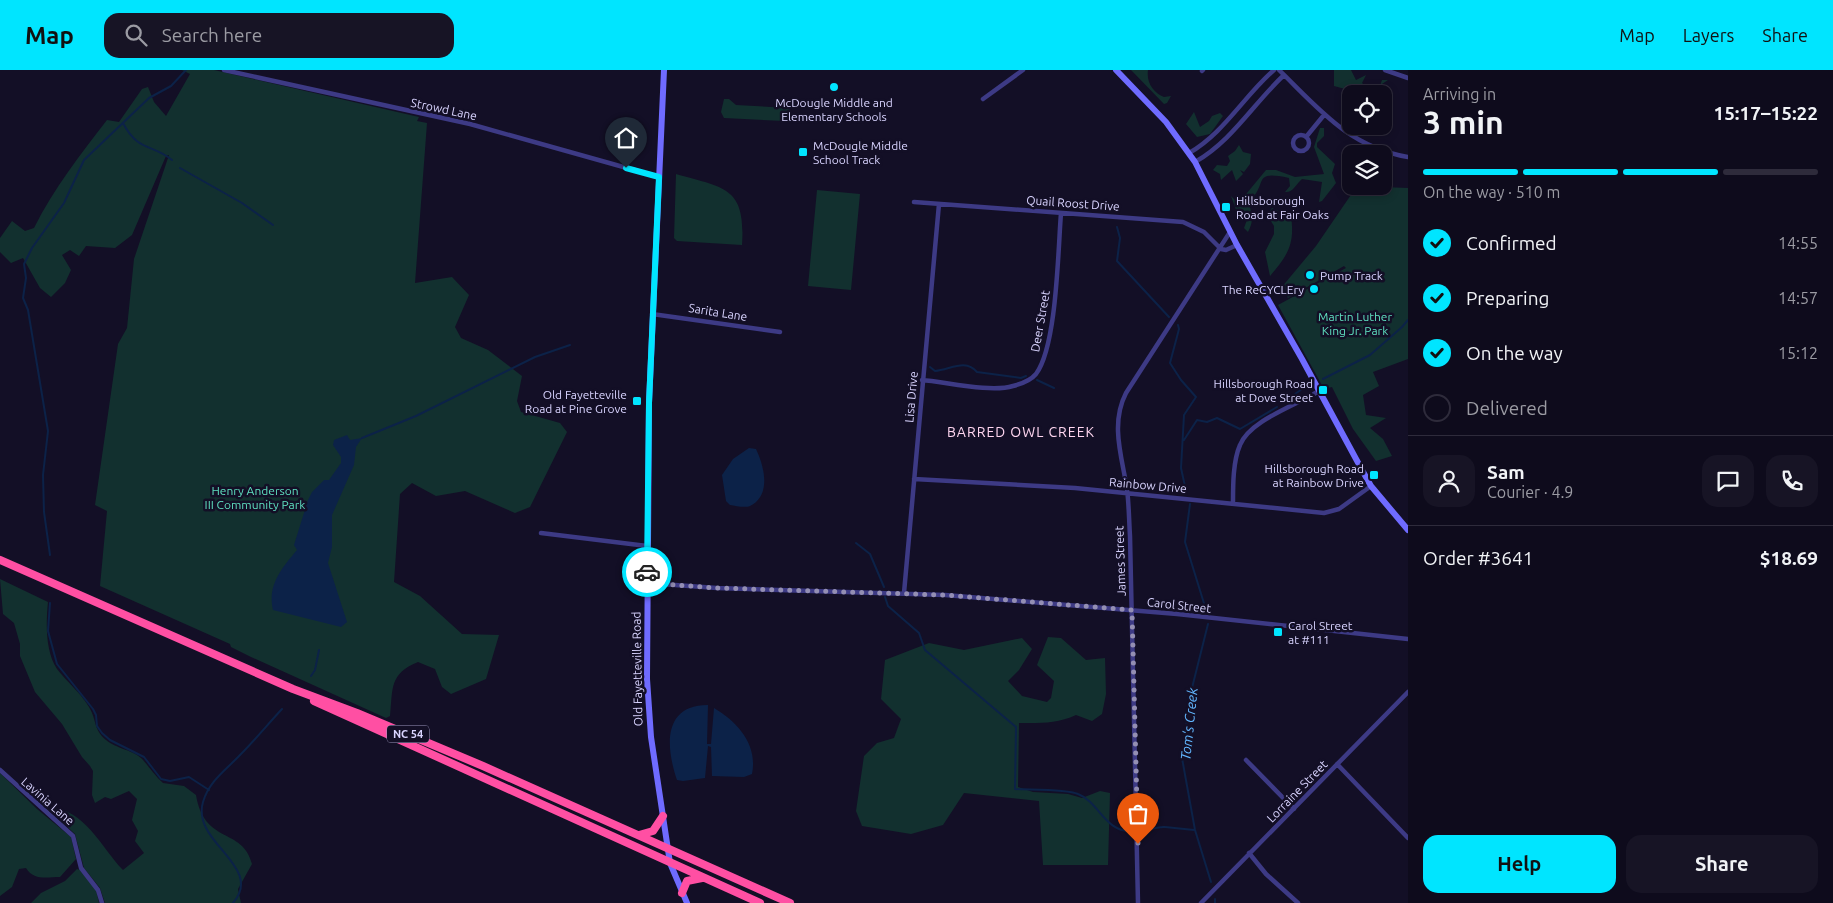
<!DOCTYPE html>
<html lang="en">
<head>
<meta charset="utf-8">
<style>
  body { margin:0; font-family:Ubuntu,sans-serif; background:#171425; color:#f1f3f6; height:100vh; display:flex; flex-direction:column; font-size:19px; white-space:nowrap }
  * { box-sizing:border-box; margin:0 }
  p { font-size:16px; color:#9b9ba3 }
  .icon { flex:none; width:28px; height:28px; fill:none; stroke:currentColor; stroke-width:2; stroke-linecap:round; stroke-linejoin:round }
  .map { position:relative; flex:1; overflow:hidden }
  .side { display:flex; flex-direction:column; background:#0e0b1c; width:425px }
  .side>* { flex:none }
  .tools { position:absolute; left:1342px; top:15px; display:grid; gap:10px }
  .tools a { display:grid; place-items:center; width:50px; height:50px; border-radius:10px; background:#0e0b1c; box-shadow:0 2px 8px #0003,0 0 0 1px #2e2b3b; font-size:25px }
  .pin { position:absolute; display:grid; place-items:center; width:42px; height:42px; color:#fff; margin:-51px -21px; border-radius:50% 50% 50% 0; rotate:-45deg; box-shadow:0 0 5px #0007 }
  .pin .icon { rotate:45deg }
  .courier { position:absolute; display:grid; place-items:center; width:50px; height:50px; margin:-25px; border:4px solid #00e5ff; border-radius:50%; background:#fff; color:#222; box-shadow:0 1px 6px #0007 }
  .head em { font-style:normal; font-weight:700 }
  .head div { display:flex; flex-direction:column-reverse }
  .head { display:flex; align-items:center; justify-content:space-between; height:85px; padding:0 15px }
  h1 { font-size:32px; font-weight:700; line-height:38px }
  .bar { display:grid; grid-template-columns:repeat(4,1fr); gap:8px 5px; align-content:center; height:60px; padding:0 15px }
  .bar i { height:6px; border-radius:4px; background:#2e2b3b }
  .bar .active { background:#00e5ff }
  .bar p { grid-column:span 4 }
  .line { display:flex; align-items:center; gap:12px; padding:0 15px; border-top:1px solid #2e2b3b }
  .line div { flex:1 }
  .round { display:grid; place-items:center; flex:none; width:52px; height:52px; border-radius:15px; background:#171425 }
  ol { padding:0 15px; list-style:none }
  li { display:flex; align-items:center; gap:15px; height:55px }
  li p { margin-inline-start:auto }
  li .icon { padding:5px; border-radius:50%; background:#00e5ff; color:#111; stroke-width:4 }
  li:last-child { color:#9b9ba3 }
  li i { width:28px; height:28px; border:2px solid #2e2b3b; border-radius:50% }
  .cta { display:flex; gap:10px; margin-top:auto; padding:10px 15px }
  .cta a { flex:1; height:58px; border-radius:15px; background:#00e5ff; color:#111; font-size:20px; font-weight:700; line-height:58px; text-align:center }
  .cta a+a { background:#171425; color:#f1f3f6 }
  header { display:flex; align-items:center; gap:30px; box-sizing:border-box; height:70px; padding:0 25px; background:#00e5ff; color:#111 }
  header strong { font-size:24px }
  nav { display:flex; gap:28px; margin-inline-start:auto; font-size:18px }
  .search { width:350px; height:45px; background:#171425; display:flex; align-items:center; gap:12px; box-sizing:border-box; padding:0 18px; border-radius:15px; color:#9b9ba3; font-size:19px }
  main { display:flex; flex:1; min-height:0 }
  .map>svg:first-child { display:block }
  .green { fill:#12302f }
  .water { fill:#0c2248 }
  .lines { fill:none; stroke-linecap:round; stroke-linejoin:round }
  .stream { stroke:#0c2248; stroke-width:2 }
  .street { stroke:#3d3a85; stroke-width:4.5 }
  .secondary { stroke:#6f6bff; stroke-width:6 }
  .highway { stroke:#ff4fa3; stroke-width:8 }
  .done { stroke:#948fb3; stroke-width:5; stroke-dasharray:0 9 }
  .route { stroke:#00e5ff; stroke-width:6 }
  .poi-dot { fill:#00e5ff; stroke:#130f26; stroke-width:2 }
  .labels { text-anchor:middle; dominant-baseline:central; stroke-width:5; stroke-linejoin:round; paint-order:stroke }
  .shield { fill:#130f26; stroke:#9e99be; stroke-width:1 }
  .shield-label { font-size:11px; font-weight:bold; fill:#d9d4ff }
  .poi-label { font-size:12px; fill:#d9d4ff; stroke:#130f26; text-anchor:start }
  .street-label { font-size:12px; fill:#d9d4ff; stroke:#130f26 }
  .park-label { font-size:12px; fill:#5fe0c0; stroke:#130f26 }
  .neighbourhood-label { font-size:14px; letter-spacing:1px; fill:#ffd6f0; stroke:#130f26 }
  .water-label { font-size:14px; font-style:italic; fill:#62b6ff; stroke:#130f26 }
</style>
</head>
<body>
<header>
<strong>Map</strong>
<div class="search"><svg class="icon" aria-label="search" viewBox="0 0 24 24"><circle cx="10" cy="10" r="6"/><path d="M15 15l6 6"/></svg>Search here</div>
<nav><a>Map</a><a>Layers</a><a>Share</a></nav>
</header>
<main>
<div class="map">
<svg width="1408" height="833" viewBox="0 0 1408 833">
  <rect width="100%" height="100%" fill="#130f26"/>
  <path class="green" d="M182,0H214L419,47L417,51L427,53L415,213L452,207L469,225L455,257L461,268L488,280L522,306L517,331L521,342L560,353L567,362L530,437L515,443L465,421L436,426L412,413L400,424L394,512L420,526L462,564L499,565L486,609L451,624L442,617L435,599L418,592C389,604 393,618 390,646L386,648L251,587L231,577L230,574L100,516L107,441L95,435L118,274L127,258L134,189L169,85L166,86L132,165L115,178L86,176L79,186L70,180L62,185L71,200L65,213L51,227L40,218L23,188L11,193L0,182V168L12,151L25,161L34,158C54,118 80,85 107,50L119,52L142,19L148,17L154,32L166,46L190,4Z
    M1131,0H1148C1146,13 1154,23 1164,27L1171,26L1167,33L1164,34Z
    M1334,0H1351L1356,10L1366,5L1362,13L1374,23L1379,19L1382,10H1388L1382,14L1379,24H1351L1358,21V18L1355,15L1345,19L1334,16Z
    M724,29H729L736,35L789,38L792,44L791,49L784,51L724,48L721,42Z
    M1194,42L1200,57L1209,51L1212,46L1220,43L1223,46L1210,64L1197,67L1186,54Z
    M1320,58H1324V66L1317,73V77L1335,94L1332,103L1336,113L1322,131L1319,132L1322,112L1302,109C1296,114 1293,123 1285,122L1290,116L1289,108C1251,100 1269,113 1249,132C1251,144 1255,149 1248,162L1244,158L1248,147L1239,148L1231,126L1236,131L1242,129L1266,100H1276L1295,107L1324,104L1314,77Z
    M1239,75L1243,82L1251,84L1250,94L1244,102L1240,100L1243,104L1236,111L1232,100L1221,110L1220,104L1213,100L1217,95L1227,96L1230,91L1228,86L1235,81Z
    M676,104C724,118 746,116 742,175L677,171L674,168Z
    M1357,116L1408,118V289L1373,302L1379,316L1363,325L1366,345L1386,348L1370,358L1383,369L1392,386L1376,391L1353,359L1332,317L1324,319L1278,235L1346,198L1344,196L1288,228L1281,218L1316,176Z
    M817,120L860,124L851,220L808,216Z
    M1272,138L1291,146C1295,174 1288,185 1270,206L1265,182L1274,164V156L1267,145Z
    M0,509L48,532C46,552 45,581 57,599C67,612 81,623 89,637C97,650 93,659 106,670C116,679 135,680 143,690C150,698 155,706 163,713L184,716L196,725C204,775 243,757 252,794L238,819L241,833H105L100,818L84,798L75,764L47,738C83,736 101,777 123,800L144,783L135,771L138,761L132,750L137,729L129,721L111,729L105,727L95,733L92,725L93,701L90,696L82,687L62,654L35,622L20,586V574L14,553L3,544Z
    M1048,567L1061,568L1086,590L1105,588L1106,624L1102,644L1092,651L1076,645C1057,654 1039,653 1019,653L1018,717L1033,722L1068,724L1082,728L1100,721L1110,723L1108,795H1043L1039,731L964,723L943,755L911,764L862,756L856,741L864,686L877,673L894,668L901,649L881,629L885,590L929,573L964,580L1022,568L1032,579L1019,600L1008,611L1022,626L1047,632L1051,628L1054,611L1037,595Z
    M0,703L37,739L71,767L76,789L60,807C47,807 34,811 26,798L19,799L12,817L0,826Z
    M77,799L80,800L96,820L99,833H31L41,823L65,811Z"/>
  <path class="water" d="M347,365L350,370L362,368L356,377L354,395L332,445V477L328,493L347,552L341,557L273,540C267,515 282,498 297,480L294,475L308,430L312,422L324,410H329L341,393V387L333,375L334,370Z
    M749,378L756,379C764,396 772,425 750,436C745,438 736,436 730,435L726,431L722,405L733,389Z
    M708,635L707,674H711L714,638C738,652 758,675 752,704L744,707L712,706L711,677L708,676L705,708L683,711L677,710C666,678 662,635 708,635Z"/>
  <g class="lines">
    <path class="stream" d="M123,53C138,82 153,74 172,90
      M180,98L242,133L273,155
      M1117,157L1120,168L1117,191L1169,247
      M1178,255L1179,259L1170,293L1181,310L1196,327L1184,345L1181,398L1186,421
      M930,297L935,301C950,300 965,288 977,302L1021,308L1026,306
      M1323,309L1370,285L1402,257L1408,250
      M1037,310L1054,318
      M1282,333L1305,317
      M362,368L416,346L535,287L570,275
      M1184,370L1197,350L1207,352L1217,348L1240,359L1277,337
      M1190,434L1185,472L1207,543
      M856,473L870,484L884,517
      M50,485L44,442L43,405L48,361L28,240L23,228L26,208L24,194L32,178L64,133L84,90L149,28L171,16L186,0
      M885,527L888,536L919,563L925,580L1016,657L1015,719C1030,720 1066,719 1078,724C1099,732 1105,762 1131,761
      M50,533L48,561L57,594L93,639L96,645L97,656L102,663L110,670L144,687L161,709L170,711L189,707L209,720
      M1208,554L1190,626L1182,688L1195,760L1211,812
      M311,606L315,600L319,580
      M1141,760C1149,761 1157,756 1165,757C1174,758 1185,759 1194,760
      M1215,829V833
      M233,833C265,796 191,773 203,732C209,711 226,700 240,685C255,670 268,654 282,639"/>
    <path class="street" d="M224,0L470,54L659,107
      M1279,0C1319,39 1349,77 1408,87
      M1385,0L1408,8
      M1202,1L1203,0
      M983,29L1023,0
      M1293 73a8 8 0 1 1 16 0a8 8 0 1 1-16 0Z
      M1306,67L1324,45
      M1189,83C1224,63 1244,26 1274,0
      M1195,92C1232,71 1253,34 1284,5
      M914,132L1183,152L1204,162L1221,179
      M1221,179L1226,180L1237,175
      M652,244L780,262
      M922,310C946,312 991,323 1013,316C1021,314 1031,310 1036,304C1057,276 1058,179 1061,143
      M914,409L1075,418L1324,443L1339,439L1371,416
      M1233,432C1233,415 1233,391 1240,375C1250,350 1297,335 1319,321
      M541,463L647,476
      M647,513L717,518L945,525L1177,544L1408,569
      M904,523L939,134
      M1246,690L1294,739
      M1337,694L1408,768
      M0,700L73,766L81,798L98,820L102,833
      M1249,783L1266,804L1298,833
      M1138,833L1130,466C1129,451 1129,435 1127,419C1122,387 1110,354 1126,323L1230,162
      M1201,833L1408,622"/>
    <path class="secondary" d="M664,0L649,333L647,609L651,667L670,793L687,833
      M1116,0L1166,52L1195,92L1237,175L1302,289L1362,400L1371,416L1408,460"/>
    <path class="highway" d="M0,490L293,619L357,643L483,696L790,833
      M314,631L760,833
      M639,765L653,761L663,746
      M682,823L687,811L702,808"/>
  </g>
  <g class="lines">
    <path class="done" d="M647,502L648,513L717,518L945,525L1132,540L1138,774"/>
    <path class="route" d="M626,98L659,107L649,333L647,502"/>
  </g>
  <g class="poi-dot">
    <circle cx="834" cy="17" r="5"/>
    <rect x="798" y="77" width="10" height="10" rx="2.5"/>
    <rect x="1221" y="132" width="10" height="10" rx="2.5"/>
    <circle cx="1310" cy="205" r="5"/>
    <circle cx="1314" cy="219" r="5"/>
    <rect x="1318" y="315" width="10" height="10" rx="2.5"/>
    <rect x="632" y="326" width="10" height="10" rx="2.5"/>
    <rect x="1369" y="400" width="10" height="10" rx="2.5"/>
    <rect x="1273" y="557" width="10" height="10" rx="2.5"/>
  </g>
  <g class="labels">
    <rect class="shield" x="387" y="655.5" width="42" height="17" rx="4"/>
    <g class="shield-label">
      <text x="408" y="664">NC 54</text>
    </g>
    <g class="poi-label">
      <text x="834" y="32" text-anchor="middle">McDougle Middle and<tspan x="834" dy="14">Elementary Schools</tspan></text>
      <text x="813" y="75">McDougle Middle<tspan x="813" dy="14">School Track</tspan></text>
      <text x="1236" y="130">Hillsborough<tspan x="1236" dy="14">Road at Fair Oaks</tspan></text>
      <text x="1320" y="205">Pump Track</text>
      <text x="1304" y="219" text-anchor="end">The ReCYCLEry</text>
      <text x="1313" y="313" text-anchor="end">Hillsborough Road<tspan x="1313" dy="14">at Dove Street</tspan></text>
      <text x="627" y="324" text-anchor="end">Old Fayetteville<tspan x="627" dy="14">Road at Pine Grove</tspan></text>
      <text x="1364" y="398" text-anchor="end">Hillsborough Road<tspan x="1364" dy="14">at Rainbow Drive</tspan></text>
      <text x="1288" y="555">Carol Street<tspan x="1288" dy="14">at #111</tspan></text>
    </g>
    <g class="street-label">
      <text transform="translate(444 39) rotate(12)">Strowd Lane</text>
      <text transform="translate(1073 133) rotate(4)">Quail Roost Drive</text>
      <text transform="translate(718 242) rotate(9)">Sarita Lane</text>
      <text transform="translate(1040 251) rotate(-80)">Deer Street</text>
      <text transform="translate(911 327) rotate(-85)">Lisa Drive</text>
      <text transform="translate(1148 415) rotate(5)">Rainbow Drive</text>
      <text transform="translate(1120 491) rotate(-92)">James Street</text>
      <text transform="translate(1179 535) rotate(6)">Carol Street</text>
      <text transform="translate(637 599) rotate(-91)">Old Fayetteville Road</text>
      <text transform="translate(1297 721) rotate(-46)">Lorraine Street</text>
      <text transform="translate(48 731) rotate(41)">Lavinia Lane</text>
    </g>
    <g class="park-label">
      <text x="1355" y="246">Martin Luther<tspan x="1355" dy="14">King Jr. Park</tspan></text>
      <text x="255" y="420">Henry Anderson<tspan x="255" dy="14">III Community Park</tspan></text>
    </g>
    <g class="neighbourhood-label">
      <text x="1021" y="362">BARRED OWL CREEK</text>
    </g>
    <g class="water-label">
      <text transform="translate(1189 654) rotate(-84)">Tom's Creek</text>
    </g>
  </g>
</svg>
<div class="tools">
<a><svg class="icon" aria-label="locate" viewBox="0 0 24 24"><circle cx="12" cy="12" r="6"/><path d="M12 2v4M12 18v4M2 12h4M18 12h4"/></svg></a>
<a><svg class="icon" aria-label="layers" viewBox="0 0 24 24"><path d="M12 4l9 5-9 5-9-5zM3 14l9 5 9-5"/></svg></a>
</div>
<div class="pin" style="left:1138px;top:774px;background:#ea580c"><svg class="icon" aria-label="bag" viewBox="0 0 24 24"><path d="M5 8h14l-1 12H6zM9 8a3 3 0 0 1 6 0"/></svg></div>
<div class="pin" style="left:626px;top:98px;background:#1f2937"><svg class="icon" aria-label="home" viewBox="0 0 24 24"><path d="M3 11l9-7 9 7M6 9v11h12V9"/></svg></div>
<div class="courier" style="left:647px;top:502px"><svg class="icon" aria-label="car" viewBox="0 0 24 24"><path d="M5 17H2v-5l4-1 3-4h7l3 4 3 1v5h-3M9 17h6M6 11h13"/><circle cx="7" cy="17" r="2"/><circle cx="17" cy="17" r="2"/></svg></div>
</div>
<section class="side">
<div class="head"><div><h1>3 min</h1><p>Arriving in</p></div><em>15:17–15:22</em></div>
<div class="bar"><i class="active"></i><i class="active"></i><i class="active"></i><i></i><p>On the way · 510 m</p></div>
<ol>
<li><svg class="icon" aria-label="check" viewBox="0 0 24 24"><path d="M5 12l5 5 9-10"/></svg>Confirmed<p>14:55</p></li>
<li><svg class="icon" aria-label="check" viewBox="0 0 24 24"><path d="M5 12l5 5 9-10"/></svg>Preparing<p>14:57</p></li>
<li><svg class="icon" aria-label="check" viewBox="0 0 24 24"><path d="M5 12l5 5 9-10"/></svg>On the way<p>15:12</p></li>
<li><i></i>Delivered</li>
</ol>
<div class="line" style="height:90px"><a class="round"><svg class="icon" aria-label="person" viewBox="0 0 24 24"><circle cx="12" cy="8" r="4"/><path d="M4 21q1-7 8-7t8 7"/></svg></a><div><b>Sam</b><p>Courier · 4.9</p></div><a class="round"><svg class="icon" aria-label="chat" viewBox="0 0 24 24"><path d="M4 5h16v11H9l-5 4z"/></svg></a><a class="round"><svg class="icon" aria-label="phone" viewBox="0 0 24 24"><path d="M5 4h4l2 5-3 2q2 4 5 5l2-3 5 2v4C11 20 4 13 5 4z"/></svg></a></div>
<div class="line" style="height:65px"><div>Order #3641</div><b>$18.69</b></div>
<div class="cta"><a>Help</a><a>Share</a></div>
</section>
</main>
</body>
</html>
